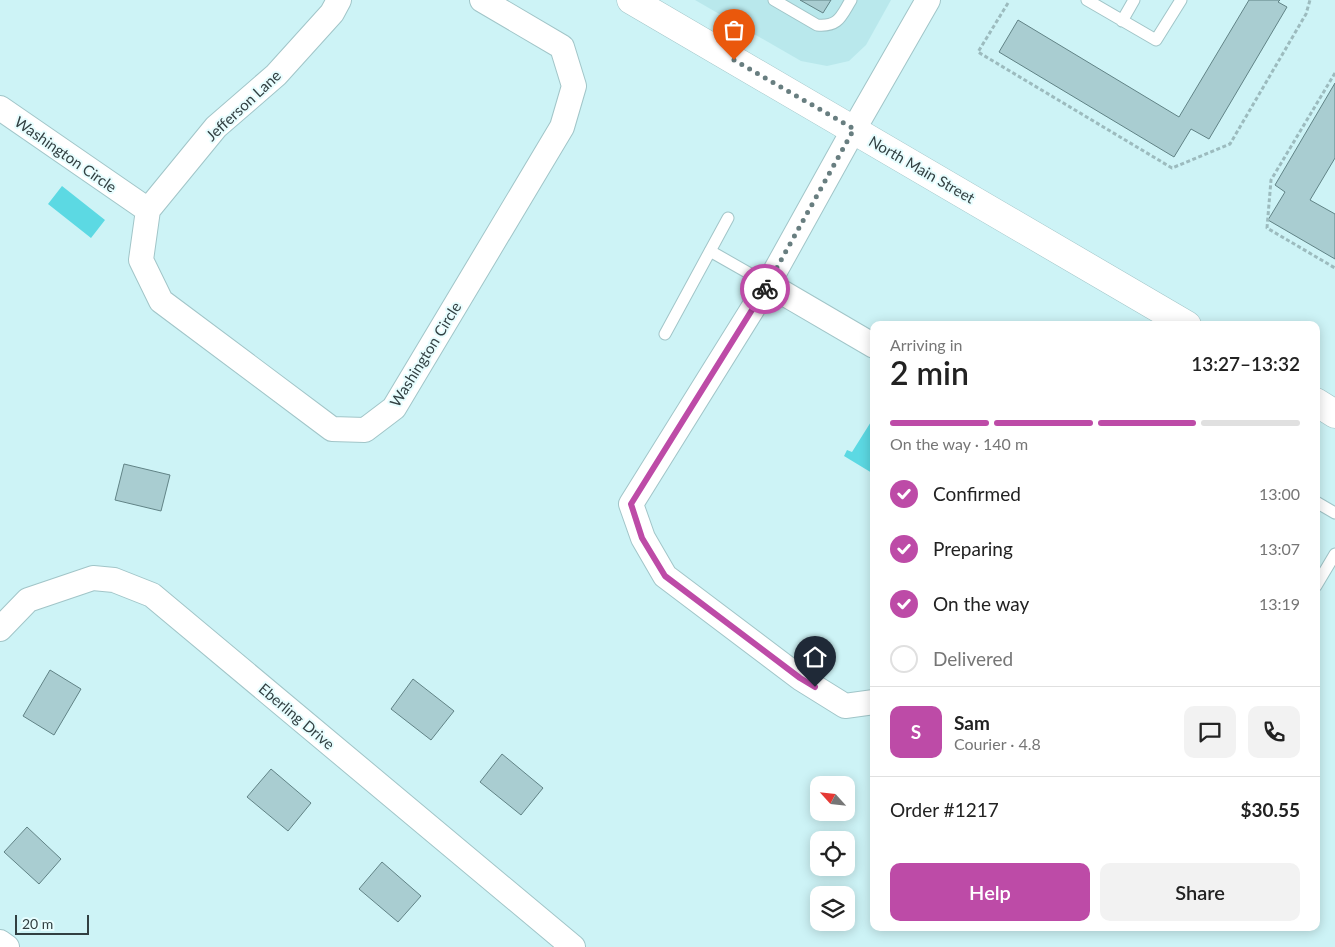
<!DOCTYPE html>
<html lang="en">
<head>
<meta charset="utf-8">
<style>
  body { margin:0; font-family:Lato,sans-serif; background:#f2f2f2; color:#222; height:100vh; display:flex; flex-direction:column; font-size:19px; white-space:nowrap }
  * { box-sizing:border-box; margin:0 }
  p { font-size:16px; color:#767676 }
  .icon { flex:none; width:28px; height:28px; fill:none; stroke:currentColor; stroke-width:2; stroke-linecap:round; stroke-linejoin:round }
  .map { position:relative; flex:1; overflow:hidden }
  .drawer { position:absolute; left:870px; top:321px; width:450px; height:610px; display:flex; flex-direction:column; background:#fff; border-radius:10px; box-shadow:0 2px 12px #0003 }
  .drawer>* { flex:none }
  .needle { width:32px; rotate:297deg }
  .buttons { position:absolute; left:810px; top:776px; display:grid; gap:10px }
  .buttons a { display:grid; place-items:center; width:45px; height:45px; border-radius:10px; background:#fff; box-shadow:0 2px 12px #0003; font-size:25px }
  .scale { position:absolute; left:15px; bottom:12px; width:74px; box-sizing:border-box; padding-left:5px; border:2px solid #313f41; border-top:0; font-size:14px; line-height:18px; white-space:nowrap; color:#313f41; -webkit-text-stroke:4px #e7fdfe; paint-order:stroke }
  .pin { position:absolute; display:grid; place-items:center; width:42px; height:42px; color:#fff; margin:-51px -21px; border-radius:50% 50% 50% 0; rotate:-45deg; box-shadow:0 0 5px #0007 }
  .pin .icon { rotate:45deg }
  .courier { position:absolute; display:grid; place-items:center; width:50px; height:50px; margin:-25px; border:4px solid #bd4ba7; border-radius:50%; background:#fff; color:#222; box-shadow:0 1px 6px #0007 }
  .summary em { font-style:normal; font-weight:600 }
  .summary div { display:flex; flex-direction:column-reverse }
  .summary { display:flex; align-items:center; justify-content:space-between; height:85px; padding:0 20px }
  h1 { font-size:32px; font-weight:600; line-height:38px }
  .bar { display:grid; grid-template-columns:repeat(4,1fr); gap:8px 5px; align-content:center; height:60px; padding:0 20px }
  .bar i { height:6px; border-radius:4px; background:#e0e0e0 }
  .bar .current { background:#bd4ba7 }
  .bar p { grid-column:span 4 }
  .line { display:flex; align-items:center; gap:12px; padding:0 20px; border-top:1px solid #e0e0e0 }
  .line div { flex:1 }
  .round { display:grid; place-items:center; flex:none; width:52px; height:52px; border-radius:10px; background:#f2f2f2 }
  ol { padding:0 20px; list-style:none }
  li { display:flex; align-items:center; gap:15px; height:55px }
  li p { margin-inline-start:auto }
  li .icon { padding:5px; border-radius:50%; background:#bd4ba7; color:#fff; stroke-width:4 }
  li:last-child { color:#767676 }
  li i { width:28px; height:28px; border:2px solid #e0e0e0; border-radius:50% }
  .primary-button { display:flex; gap:10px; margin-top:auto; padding:10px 20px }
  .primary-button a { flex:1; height:58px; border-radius:10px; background:#bd4ba7; color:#fff; font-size:20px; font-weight:600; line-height:58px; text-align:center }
  .primary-button a+a { background:#f2f2f2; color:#222 }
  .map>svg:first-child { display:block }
  .built { fill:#b9e8ec }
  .water { fill:#5cd9e3 }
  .building { fill:#a9cdd1; stroke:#618386 }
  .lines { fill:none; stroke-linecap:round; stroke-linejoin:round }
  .service-casing { stroke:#a1c5c8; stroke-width:13 }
  .minor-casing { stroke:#a1c5c8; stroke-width:26 }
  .tertiary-casing { stroke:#a1c5c8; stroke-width:29 }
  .path { stroke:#9cbbbe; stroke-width:3; stroke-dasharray:4 2.5; stroke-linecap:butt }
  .service { stroke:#fff; stroke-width:11 }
  .minor { stroke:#fff; stroke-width:24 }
  .tertiary { stroke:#fff; stroke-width:28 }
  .done { stroke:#687e80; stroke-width:5; stroke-dasharray:0 9 }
  .route { stroke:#bd4ba7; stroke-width:6 }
  .labels { text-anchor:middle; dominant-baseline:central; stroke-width:4; stroke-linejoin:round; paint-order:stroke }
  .street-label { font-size:15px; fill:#313f41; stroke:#e7fdfe }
</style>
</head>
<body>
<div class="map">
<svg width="1335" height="947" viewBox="0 0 1335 947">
  <rect width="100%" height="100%" fill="#cdf3f6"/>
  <path class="built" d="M695,0H891L866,45L849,61L827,66L801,61Z"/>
  <path class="water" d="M62,186L105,220L91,238L48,204Z
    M874,417V470L872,473L844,456L847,450L852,452Z"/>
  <path class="building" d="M800,0H831L823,13Z
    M1249,0H1280L1278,2L1287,7L1209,139L1191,129L1174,157L999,52L1018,20L1179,117Z
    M1335,83V158L1310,200L1335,214V259L1268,220L1285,192L1275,185Z
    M124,464L170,475L161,511L115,500Z
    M50,670L81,689L54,735L23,716Z
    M413,679L454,711L431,740L391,709Z
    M502,754L543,788L521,815L480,782Z
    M271,769L311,803L288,831L247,797Z
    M27,827L61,859L39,884L4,852Z
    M382,862L421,896L398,922L359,889Z"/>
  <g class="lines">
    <g class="service-casing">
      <path id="service" d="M774,0L817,25C839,27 841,16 851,0
        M1087,0L1156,40L1181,0
        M1122,21L1134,0
        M710,251L768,284
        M665,334L728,218
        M1316,502L1335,513
        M1316,586L1335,554"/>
    </g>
    <g class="minor-casing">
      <path id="minor" d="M0,108L148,210L141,260L161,301L332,429L365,430L394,408L562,127L574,86L562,47L482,0
        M148,210L216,127L276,75L332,13L339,0
        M768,284L874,346
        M0,629L28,600L93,578L114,580L152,595L573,947
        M874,702L845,706L800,678L665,576L643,538L631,504L768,284L854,129L928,0
        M0,942L7,947"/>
    </g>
    <g class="tertiary-casing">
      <path id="tertiary" d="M631,0L1187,325
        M1316,402L1335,414"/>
    </g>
    <path class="path" d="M1008,3L978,52L1172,168L1230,144L1306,14L1310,0
      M1335,73L1271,180L1267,228L1335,268"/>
    <use href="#service" class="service"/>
    <use href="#minor" class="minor"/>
    <use href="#tertiary" class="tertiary"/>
  </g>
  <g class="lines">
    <path class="done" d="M734,60L854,129L765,289"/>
    <path class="route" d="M765,289L631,504L642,538L665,576L800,678L815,687"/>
  </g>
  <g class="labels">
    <g class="street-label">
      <text transform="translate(243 105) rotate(-43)">Jefferson Lane</text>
      <text transform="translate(66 154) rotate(35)">Washington Circle</text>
      <text transform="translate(922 169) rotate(30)">North Main Street</text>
      <text transform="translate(425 354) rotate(-58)">Washington Circle</text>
      <text transform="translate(297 716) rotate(40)">Eberling Drive</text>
    </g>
  </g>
</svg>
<div class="buttons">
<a><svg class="needle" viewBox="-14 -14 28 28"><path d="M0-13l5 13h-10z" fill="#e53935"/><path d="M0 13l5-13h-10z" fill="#767676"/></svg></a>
<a><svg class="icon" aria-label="locate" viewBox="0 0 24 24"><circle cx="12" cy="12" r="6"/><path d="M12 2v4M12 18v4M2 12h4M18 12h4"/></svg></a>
<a><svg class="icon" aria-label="layers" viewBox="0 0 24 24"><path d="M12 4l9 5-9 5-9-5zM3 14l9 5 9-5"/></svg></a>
</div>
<div class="scale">20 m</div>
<div class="pin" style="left:734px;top:60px;background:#ea580c"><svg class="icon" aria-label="bag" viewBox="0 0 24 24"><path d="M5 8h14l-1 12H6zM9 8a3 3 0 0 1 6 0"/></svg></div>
<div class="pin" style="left:815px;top:687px;background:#1f2937"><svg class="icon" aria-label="home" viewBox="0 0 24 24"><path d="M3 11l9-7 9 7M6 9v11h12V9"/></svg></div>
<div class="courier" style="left:765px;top:289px"><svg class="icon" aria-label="bike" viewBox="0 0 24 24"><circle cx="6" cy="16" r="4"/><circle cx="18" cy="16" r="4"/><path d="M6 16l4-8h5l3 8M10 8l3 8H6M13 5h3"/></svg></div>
<section class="drawer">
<div class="summary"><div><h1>2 min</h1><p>Arriving in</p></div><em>13:27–13:32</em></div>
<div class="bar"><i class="current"></i><i class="current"></i><i class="current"></i><i></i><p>On the way · 140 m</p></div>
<ol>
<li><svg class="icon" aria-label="check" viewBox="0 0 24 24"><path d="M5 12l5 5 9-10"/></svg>Confirmed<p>13:00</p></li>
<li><svg class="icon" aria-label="check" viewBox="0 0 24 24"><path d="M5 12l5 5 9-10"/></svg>Preparing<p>13:07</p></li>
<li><svg class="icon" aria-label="check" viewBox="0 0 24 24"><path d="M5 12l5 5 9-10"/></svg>On the way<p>13:19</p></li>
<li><i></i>Delivered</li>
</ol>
<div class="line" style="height:90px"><b class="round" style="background:#bd4ba7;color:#fff">S</b><div><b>Sam</b><p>Courier · 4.8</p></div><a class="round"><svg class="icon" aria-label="chat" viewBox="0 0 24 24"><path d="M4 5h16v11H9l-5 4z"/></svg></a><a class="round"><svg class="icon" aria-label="phone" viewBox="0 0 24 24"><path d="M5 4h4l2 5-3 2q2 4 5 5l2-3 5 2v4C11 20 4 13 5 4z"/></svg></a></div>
<div class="line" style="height:65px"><div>Order #1217</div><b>$30.55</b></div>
<div class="primary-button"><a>Help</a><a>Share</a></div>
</section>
</div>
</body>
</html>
